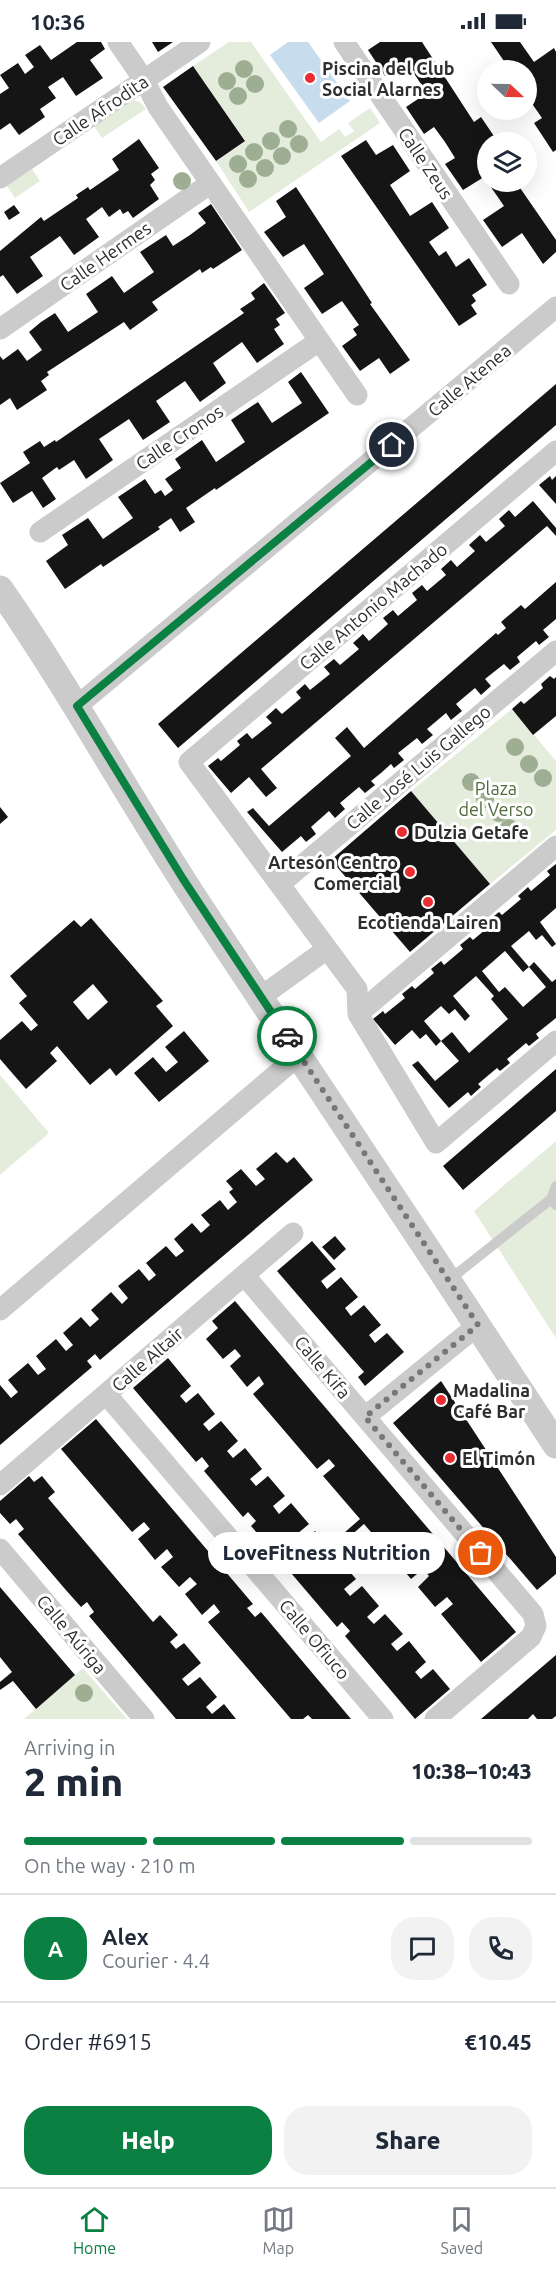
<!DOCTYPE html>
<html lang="en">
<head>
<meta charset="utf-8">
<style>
  body { margin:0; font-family:Ubuntu,sans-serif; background:#f2f2f3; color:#1f2937; height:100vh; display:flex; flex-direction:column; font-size:22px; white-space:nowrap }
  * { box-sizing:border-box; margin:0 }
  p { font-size:20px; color:#747a83 }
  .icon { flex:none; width:33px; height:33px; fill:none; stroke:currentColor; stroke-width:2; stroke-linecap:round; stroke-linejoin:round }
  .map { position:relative; height:1677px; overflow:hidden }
  .sheet { display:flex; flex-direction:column; background:#fff; flex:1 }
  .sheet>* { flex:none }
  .needle { width:39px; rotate:112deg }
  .buttons { position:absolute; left:477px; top:18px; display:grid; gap:12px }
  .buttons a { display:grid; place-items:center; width:60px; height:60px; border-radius:50%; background:#fff; box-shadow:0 6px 24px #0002; font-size:30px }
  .pin { position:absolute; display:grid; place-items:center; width:51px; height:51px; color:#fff; margin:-26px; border:3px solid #fff; border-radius:50%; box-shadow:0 2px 6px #0007 }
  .courier { position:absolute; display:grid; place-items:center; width:60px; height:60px; margin:-30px; border:4px solid #0b8043; border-radius:50%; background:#fff; color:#222; box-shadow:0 2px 8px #0007 }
  .bubble { position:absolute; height:42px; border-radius:21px; background:#fff; box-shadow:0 6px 24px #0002; font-size:20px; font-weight:800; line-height:42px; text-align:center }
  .headline em { font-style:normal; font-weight:800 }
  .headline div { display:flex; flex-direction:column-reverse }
  .headline { display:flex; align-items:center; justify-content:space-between; height:102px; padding:0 24px }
  h1 { font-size:39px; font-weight:800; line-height:45px }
  .bar { display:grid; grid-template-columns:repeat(4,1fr); gap:9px 6px; align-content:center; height:72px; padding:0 24px }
  .bar i { height:8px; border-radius:4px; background:#e0e1e3 }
  .bar .on { background:#0b8043 }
  .bar p { grid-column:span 4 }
  .line { display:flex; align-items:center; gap:15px; padding:0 24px; border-top:2px solid #e0e1e3 }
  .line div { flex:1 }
  .round { display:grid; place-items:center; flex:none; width:63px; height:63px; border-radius:24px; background:#f2f2f3 }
  .button { display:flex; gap:12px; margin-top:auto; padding:12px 24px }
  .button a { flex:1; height:69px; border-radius:24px; background:#0b8043; color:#fff; font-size:24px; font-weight:800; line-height:69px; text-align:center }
  .button a+a { background:#f2f2f3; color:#1f2937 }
  .status { display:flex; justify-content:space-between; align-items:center; height:42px; padding:0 30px; background:#fff; direction:ltr }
  .status svg { height:16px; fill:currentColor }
  .tab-bar { display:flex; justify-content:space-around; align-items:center; height:84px; border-top:2px solid #e0e1e3; background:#fff; font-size:16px; color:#747a83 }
  .tab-bar a { display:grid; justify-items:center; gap:3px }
  .tab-bar .on { color:#0b8043 }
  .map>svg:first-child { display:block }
  .green { fill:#e4ecdc }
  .water { fill:#c7dded }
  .building { fill:#151515; fill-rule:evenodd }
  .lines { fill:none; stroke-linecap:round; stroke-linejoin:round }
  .service { stroke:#cbcbcb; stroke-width:10 }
  .minor { stroke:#cbcbcb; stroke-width:21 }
  .tertiary { stroke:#cbcbcb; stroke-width:27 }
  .tree { fill:#9eae93 }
  .done { stroke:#777; stroke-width:6; stroke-dasharray:0 10.8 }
  .route { stroke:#0b8043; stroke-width:8 }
  .poi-dot { fill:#ea2c33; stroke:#fff; stroke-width:2 }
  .labels { text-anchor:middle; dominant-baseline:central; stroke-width:6; stroke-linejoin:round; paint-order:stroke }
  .poi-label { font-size:18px; font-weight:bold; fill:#2e2e2e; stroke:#fff; text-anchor:start }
  .street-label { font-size:18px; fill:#2e2e2e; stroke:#fff }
  .park-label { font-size:18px; fill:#4f6b3b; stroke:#fff }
</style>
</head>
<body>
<div class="status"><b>10:36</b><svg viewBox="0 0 49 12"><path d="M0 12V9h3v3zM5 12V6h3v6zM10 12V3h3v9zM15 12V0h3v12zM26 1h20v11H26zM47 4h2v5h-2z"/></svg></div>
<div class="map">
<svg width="556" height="1677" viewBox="0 0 556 1677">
  <rect width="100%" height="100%" fill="#fff"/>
  <path class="green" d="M229,0H251L321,100L339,87L345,95L354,89L348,81L370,66L380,81L249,170L216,119L245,98L193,24Z
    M133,58L140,60L146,67L102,96L94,84Z
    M32,127L40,139L15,156L7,144Z
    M512,667L556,719V788L490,842L411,749Z
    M0,1033L49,1091L0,1133Z
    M556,1099V1296L474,1169Z
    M83,1626L127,1677H24Z"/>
  <path class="water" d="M288,0H308L350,59L319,81L270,13Z"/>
  <path class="building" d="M77,0H101L105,7L90,18L103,36L76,54L63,35L48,45L56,56L40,67L45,75L19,93L10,81L0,88V52L9,46L0,33L18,21L25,32L34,25L25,13L40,3L51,18Z
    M152,0H173L158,10Z
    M380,0H422L474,80L481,75L498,100H488V140H516L556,198V210L543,222L522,191L502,205L483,178L504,164L484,135L463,148L445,122L455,116L445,100L434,85L424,92L406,65L427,51L407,21L385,34L368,8Z
    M491,0H520L534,20L554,6L556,10V108L553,110L534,81L542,76L526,53V28H510Z
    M193,24L245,99L216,119L163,45Z
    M139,97L159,126L151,132L155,138L150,143L159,157L133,176L128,169L123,172L120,167L109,175L102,165L86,177L99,195L74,213L60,194L30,215L43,234L17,252L3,233L0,235V209L41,175L44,179L78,156L76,153L88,145L90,148L119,128L112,117Z
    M366,98L376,113L393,103L410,129L390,143L410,174L432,160L449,186L429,200L439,214L446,209L456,225L469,216L487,243L472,253L476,259L471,263L477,272L459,284L341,114Z
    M296,145L372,261L370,262L410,318L390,332L379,316L360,329L342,304L357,293L353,287L359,283L342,259L322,272L304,246L324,232L304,202L283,215L264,190L286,175L276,159Z
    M211,162L242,208L213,227L211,225L202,231L200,227L152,260L158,268L130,288L124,280L47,330L49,333L41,339L47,348L17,368L10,356L0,363V314L3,318L18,307L27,319L42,308L29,290L41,280L55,271L68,290L98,270L86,252L112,234L124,251L154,230L140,210L166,193L173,204L190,193L206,181L198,171Z
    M14,163L20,171L9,178L4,170Z
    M264,241L285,271L276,277L280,283L274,287L284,302L257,321L242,300L213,321L226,341L214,350L200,360L185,339L156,359L170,380L143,398L129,377L99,397L113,418L86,437L74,418L59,428L57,425L42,436L56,457L43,466L32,449L13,461L0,441L30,421L23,410L40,399L44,405L55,398L56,400L244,271L240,267L255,257L251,251Z
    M301,330L329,371L216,448L215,446L186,466L195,480L180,490L171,476L158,485L160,487L103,525L101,522L65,547L46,519L68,503L62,493L88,476L103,497L133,476L118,455L145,437L155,452L161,448L165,454L173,448L165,437L181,426L175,417L202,398L216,420L245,400L231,378L258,360L272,381L302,361L288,340Z
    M556,342V383L178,706L158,682Z
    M550,434L552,438L556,434V462L539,443Z
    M533,459L556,486V494L547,484L261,727L277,746L266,755L249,735L231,751L208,724L218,716L221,719L240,703L237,699L247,691L252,697L272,681L266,675L276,666L282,672L301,656L296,650L305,642L310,648L330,632L324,625L334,617L340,623L359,607L353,601L363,592L369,599L388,582L383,576L393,568L398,574L417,558L412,551L422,543L427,549L446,533L441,527L451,518L457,525L475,509L469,503L480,493L486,500L505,484L499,477L509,468L515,475Z
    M556,540V577L543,588L549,595L539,603L536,599L517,615L520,620L510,628L504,622L485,637L491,644L481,653L475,646L456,662L462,669L451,678L446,671L427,687L433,693L422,702L417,696L398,711L404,718L394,726L391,722L381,731L371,739L375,743L365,751L359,745L340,761L345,767L335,776L329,769L311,785L316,792L306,800L301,794L282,810L247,770L253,766L269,784L351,714L335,696L347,685L364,706L496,591L498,593L506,586L501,580L521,563L525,567Z
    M550,634L554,637L556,635V674L533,693L512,667L521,659L524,662L543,646L541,642Z
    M411,749L490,842L410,910L331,818Z
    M0,765L8,775L0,782Z
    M556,822V866L540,880L556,902L552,905L542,893L536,898L529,889L511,904L529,925L523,930L505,909L482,929L499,950L505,945L523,965L546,945L529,925L534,920L552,940L556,937V976L536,992L539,996L529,1004L526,1001L507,1017L510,1021L500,1029L497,1026L478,1042L481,1045L471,1054L468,1050L449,1066L412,1023L418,1019L435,1039L459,1019L441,999L452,990L469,1011L508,977L491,957L494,954L476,934L453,954L470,974L465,979L455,967L449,972L441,964L424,979L441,999L436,1004L426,992L420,997L412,988L395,1003L373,977L383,969L385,972L405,956L402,952L412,944L415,947L434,931L431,927L441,919L444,923L463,907L460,903L470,895L473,898L492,882L489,878L499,870L502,873L521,857L518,854L528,845L531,849L550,833L547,829Z
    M91,876L163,959L156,964L173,984L116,1034L110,1026L90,1043L57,1004L50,1011L57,1019L26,1047L0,1017V998L22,979L31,989L38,983L19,961L27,954L10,934L74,878L81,885ZM93,942L108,960L88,978L73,960Z
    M184,989L209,1019L159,1060L134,1031L153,1015L166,1030L178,1020L165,1005Z
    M556,1027V1069L463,1148L443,1124Z
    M276,1110L287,1121L294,1115L313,1138L100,1318L95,1312L87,1319L92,1325L0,1403V1343L11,1356L18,1350L8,1338L28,1321L38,1333L46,1327L36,1314L56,1297L66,1309L73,1303L63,1291L81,1275L90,1285L99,1277L91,1268L111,1250L122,1262L128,1256L118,1244L139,1227L149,1239L156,1233L146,1221L166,1204L176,1215L184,1209L174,1197L192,1181L201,1191L210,1183L201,1173L220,1158L228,1168L237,1160L229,1150L233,1147L226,1139L241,1127L256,1144L265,1137L256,1127Z
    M335,1194L346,1207L334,1218L322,1205Z
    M312,1199L336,1227L321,1239L327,1247L341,1235L358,1255L345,1266L351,1274L364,1263L381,1283L369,1293L375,1301L387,1291L404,1310L365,1344L358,1335L364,1330L277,1229Z
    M235,1259L516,1590L481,1620L441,1572L453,1562L447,1555L435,1565L418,1545L429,1534L423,1527L411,1537L394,1517L406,1507L400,1500L377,1518L373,1512L383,1504L364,1482L348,1496L344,1491L360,1477L323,1434L335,1424L329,1417L317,1427L253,1352L264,1342L259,1334L247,1345L230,1324L241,1314L235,1307L223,1317L206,1297L218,1286L212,1279Z
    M168,1316L191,1344L180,1354L186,1361L198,1351L215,1372L203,1382L209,1389L221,1379L238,1399L227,1409L233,1416L245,1406L262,1427L250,1437L256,1444L268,1434L285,1454L273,1464L279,1472L291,1461L309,1482L297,1492L303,1499L315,1489L332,1509L320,1519L327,1527L338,1516L356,1537L344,1547L350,1554L362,1544L379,1564L367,1575L374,1582L385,1572L403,1592L391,1602L397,1609L409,1599L426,1620L415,1630L421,1637L433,1627L450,1647L415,1677L345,1594L350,1589L342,1580L337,1585L251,1484L256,1479L248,1470L243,1475L204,1429L209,1424L202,1415L196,1420L133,1346Z
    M441,1339L556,1515V1532L537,1548L393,1381Z
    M96,1377L253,1562L247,1566L255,1575L261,1570L351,1677H312L308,1673L303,1677H291L208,1580L220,1570L214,1562L202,1573L185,1552L197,1542L190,1535L179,1545L161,1525L173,1515L167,1507L155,1518L138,1497L150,1487L144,1480L132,1490L61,1407Z
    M29,1434L34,1440L42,1434L55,1450L48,1456L153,1580L160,1573L178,1593L170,1600L176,1607L184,1601L201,1621L182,1637L188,1644L200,1635L217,1655L206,1665L212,1672L224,1662L236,1677H176L89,1574L94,1570L87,1560L81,1565L65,1547L18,1492L24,1487L16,1477L10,1482L0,1471V1459Z
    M0,1545L75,1633L36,1667L13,1639L0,1648V1640L12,1630L0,1615Z
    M556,1613V1674L552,1677H537L533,1672L528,1677H481Z"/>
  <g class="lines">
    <path class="service" d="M551,1157L556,1144
      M449,1238L551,1157L556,1163"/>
    <path class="minor" d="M118,0L144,38L158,65L357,353
      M344,0L509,242
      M0,136L200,0
      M0,287L211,141
      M556,409L189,720L357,947L358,972L436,1101L556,999
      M40,490L319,299
      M77,664L556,265
      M280,842L556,609
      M262,954L327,907
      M358,972L556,804
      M244,1233L533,1572L536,1584L531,1595L435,1677
      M0,1268L299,1013
      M106,1352L383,1677
      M365,1375L478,1283
      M0,1443L293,1191
      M0,1507L144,1677"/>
    <path class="tertiary" d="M0,547C72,651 132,762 202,868C320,1046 439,1224 556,1403"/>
  </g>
  <g class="tree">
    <circle cx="244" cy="27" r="9"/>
    <circle cx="227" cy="39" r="9"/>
    <circle cx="255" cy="42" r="9"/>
    <circle cx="238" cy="54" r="9"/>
    <circle cx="288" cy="87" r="9"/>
    <circle cx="271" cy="99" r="9"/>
    <circle cx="299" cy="102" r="9"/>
    <circle cx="254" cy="110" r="9"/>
    <circle cx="282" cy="114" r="9"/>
    <circle cx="238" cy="122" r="9"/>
    <circle cx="265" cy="126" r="9"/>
    <circle cx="248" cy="137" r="9"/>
    <circle cx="182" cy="139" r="9"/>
    <circle cx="515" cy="705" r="9"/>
    <circle cx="529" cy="722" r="9"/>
    <circle cx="543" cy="736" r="9"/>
    <circle cx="471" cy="740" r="9"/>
    <circle cx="485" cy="757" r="9"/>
    <circle cx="499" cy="771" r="9"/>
    <circle cx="509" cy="786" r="9"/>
    <circle cx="84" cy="1651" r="9"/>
  </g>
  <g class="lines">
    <path class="done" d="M287,994L478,1283L365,1375L481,1511"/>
    <path class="route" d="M287,994L183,837L77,664L392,403"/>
  </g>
  <g class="poi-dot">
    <circle cx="310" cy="36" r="6"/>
    <circle cx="402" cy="790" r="6"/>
    <circle cx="410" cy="830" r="6"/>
    <circle cx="428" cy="860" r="6"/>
    <circle cx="441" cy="1358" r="6"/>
    <circle cx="450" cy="1416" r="6"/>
  </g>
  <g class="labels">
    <g class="poi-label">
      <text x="322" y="26">Piscina del Club<tspan x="322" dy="21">Social Alarnes</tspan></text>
      <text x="414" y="790">Dulzia Getafe</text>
      <text x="398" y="820" text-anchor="end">Artesón Centro<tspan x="398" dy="21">Comercial</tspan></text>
      <text x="428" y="880" text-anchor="middle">Ecotienda Lairen</text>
      <text x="453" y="1348">Madalina<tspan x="453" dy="21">Café Bar</tspan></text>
      <text x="462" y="1416">El Timón</text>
    </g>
    <g class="street-label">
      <text transform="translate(100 68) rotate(-34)">Calle Afrodita</text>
      <text transform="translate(426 121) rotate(56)">Calle Zeus</text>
      <text transform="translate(105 214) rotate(-35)">Calle Hermes</text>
      <text transform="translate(469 338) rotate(-40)">Calle Atenea</text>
      <text transform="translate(179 395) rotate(-34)">Calle Cronos</text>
      <text transform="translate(373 564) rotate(-40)">Calle Antonio Machado</text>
      <text transform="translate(418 725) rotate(-40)">Calle José Luis Gallego</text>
      <text transform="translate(147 1317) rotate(-41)">Calle Altair</text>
      <text transform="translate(323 1325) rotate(50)">Calle Kifa</text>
      <text transform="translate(72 1592) rotate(50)">Calle Aúriga</text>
      <text transform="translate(315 1597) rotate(50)">Calle Ofiuco</text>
    </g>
    <g class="park-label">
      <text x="496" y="746">Plaza<tspan x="496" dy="21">del Verso</tspan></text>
    </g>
  </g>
</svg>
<div class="buttons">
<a><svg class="needle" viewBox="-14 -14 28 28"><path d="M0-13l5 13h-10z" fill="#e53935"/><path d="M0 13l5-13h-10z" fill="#747a83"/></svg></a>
<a><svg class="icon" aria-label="layers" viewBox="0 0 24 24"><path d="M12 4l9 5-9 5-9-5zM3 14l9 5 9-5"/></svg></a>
</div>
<div class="pin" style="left:481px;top:1511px;background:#ea580c"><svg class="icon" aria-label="bag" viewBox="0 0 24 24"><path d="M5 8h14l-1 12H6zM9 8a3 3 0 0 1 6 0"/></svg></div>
<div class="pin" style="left:392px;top:403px;background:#1f2937"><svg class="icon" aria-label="home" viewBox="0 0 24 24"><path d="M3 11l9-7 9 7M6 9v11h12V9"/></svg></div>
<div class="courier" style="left:287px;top:994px"><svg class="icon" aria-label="car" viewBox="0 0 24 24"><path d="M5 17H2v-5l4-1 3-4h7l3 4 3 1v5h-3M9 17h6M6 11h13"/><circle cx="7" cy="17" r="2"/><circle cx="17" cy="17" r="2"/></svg></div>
<div class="bubble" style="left:208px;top:1490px;width:237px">LoveFitness Nutrition</div>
</div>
<section class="sheet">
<div class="headline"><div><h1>2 min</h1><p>Arriving in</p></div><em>10:38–10:43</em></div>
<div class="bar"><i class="on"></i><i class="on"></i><i class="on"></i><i></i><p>On the way · 210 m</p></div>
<div class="line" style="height:108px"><b class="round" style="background:#0b8043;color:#fff">A</b><div><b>Alex</b><p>Courier · 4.4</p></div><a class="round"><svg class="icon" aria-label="chat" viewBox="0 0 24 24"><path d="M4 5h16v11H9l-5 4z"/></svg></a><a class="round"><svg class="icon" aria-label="phone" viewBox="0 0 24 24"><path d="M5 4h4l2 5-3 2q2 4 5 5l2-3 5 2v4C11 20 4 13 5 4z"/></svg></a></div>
<div class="line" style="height:78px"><div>Order #6915</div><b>€10.45</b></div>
<div class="button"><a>Help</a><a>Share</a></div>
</section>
<nav class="tab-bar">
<a class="on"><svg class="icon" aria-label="home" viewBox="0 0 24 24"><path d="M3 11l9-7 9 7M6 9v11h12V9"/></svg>Home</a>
<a><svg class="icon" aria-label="map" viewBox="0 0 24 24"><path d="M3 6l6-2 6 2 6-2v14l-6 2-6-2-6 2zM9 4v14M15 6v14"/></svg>Map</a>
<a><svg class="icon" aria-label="saved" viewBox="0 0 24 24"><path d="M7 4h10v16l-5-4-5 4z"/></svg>Saved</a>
</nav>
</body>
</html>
